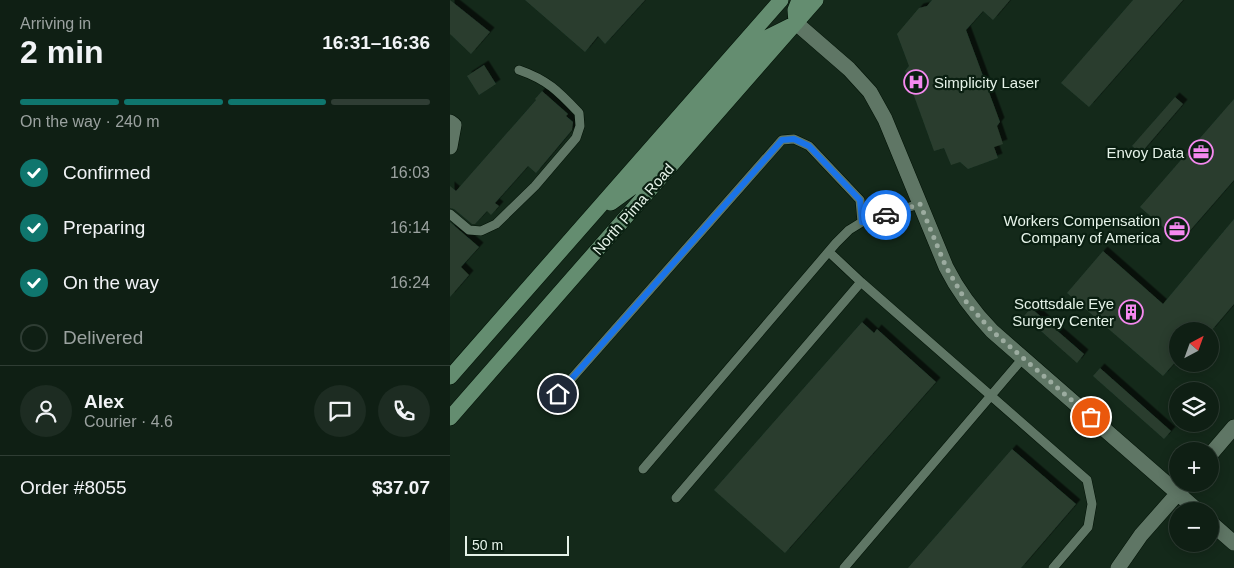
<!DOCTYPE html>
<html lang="en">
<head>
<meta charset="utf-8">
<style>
  body { margin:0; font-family:Arial,sans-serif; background:#1d2c22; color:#f1f3f6; height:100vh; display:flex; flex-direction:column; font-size:19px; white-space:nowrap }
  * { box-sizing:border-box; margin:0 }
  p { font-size:16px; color:#9ba2a0 }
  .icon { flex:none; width:28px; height:28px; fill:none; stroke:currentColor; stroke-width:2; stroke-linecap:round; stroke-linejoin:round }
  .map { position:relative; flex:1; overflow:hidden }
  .details { display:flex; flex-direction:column; background:#0f1f14; width:450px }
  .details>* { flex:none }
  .needle { width:32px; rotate:41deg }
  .fabs { position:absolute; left:719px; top:322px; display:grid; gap:10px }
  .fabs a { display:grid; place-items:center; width:50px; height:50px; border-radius:50%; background:#0f1f14; box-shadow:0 2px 12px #0003,0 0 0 1px #2f3d34; font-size:25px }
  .scale { position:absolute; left:15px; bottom:12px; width:104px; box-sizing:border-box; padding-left:5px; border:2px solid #e5f2e8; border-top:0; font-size:14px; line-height:18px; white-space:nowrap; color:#e5f2e8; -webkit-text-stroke:4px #0a1f11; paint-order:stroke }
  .pin { position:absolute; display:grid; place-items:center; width:42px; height:42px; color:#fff; margin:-21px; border:2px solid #fff; border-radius:50%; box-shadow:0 1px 5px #0007 }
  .courier { position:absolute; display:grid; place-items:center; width:50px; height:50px; margin:-25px; border:4px solid #1a73e8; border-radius:50%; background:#fff; color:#222; box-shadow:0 1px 6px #0007 }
  .overview em { font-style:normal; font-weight:800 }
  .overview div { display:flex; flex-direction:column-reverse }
  .overview { display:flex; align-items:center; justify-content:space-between; height:85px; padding:0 20px }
  h1 { font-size:32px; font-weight:800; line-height:38px }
  .bar { display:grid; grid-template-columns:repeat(4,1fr); gap:8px 5px; align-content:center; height:60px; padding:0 20px }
  .bar i { height:6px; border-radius:4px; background:#2f3d34 }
  .bar .on { background:#0f766e }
  .bar p { grid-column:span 4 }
  .line { display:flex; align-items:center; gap:12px; padding:0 20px; border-top:1px solid #2f3d34 }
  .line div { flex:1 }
  .round { display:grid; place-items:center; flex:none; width:52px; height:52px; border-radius:26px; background:#1d2c22 }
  ol { padding:0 20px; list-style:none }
  li { display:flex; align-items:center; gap:15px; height:55px }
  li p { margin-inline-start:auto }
  li .icon { padding:5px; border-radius:50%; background:#0f766e; color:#fff; stroke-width:4 }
  li:last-child { color:#9ba2a0 }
  li i { width:28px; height:28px; border:2px solid #2f3d34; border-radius:50% }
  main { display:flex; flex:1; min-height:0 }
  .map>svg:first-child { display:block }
  .building { fill:#293e2f; filter:url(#shadow) }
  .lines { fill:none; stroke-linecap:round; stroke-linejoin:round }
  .lane-casing { stroke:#011105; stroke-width:10 }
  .street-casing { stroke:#011105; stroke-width:16 }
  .secondary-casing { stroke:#011105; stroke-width:16 }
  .lane { stroke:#5f7665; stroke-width:9 }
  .street { stroke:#5f7665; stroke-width:15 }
  .secondary { stroke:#648d70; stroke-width:15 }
  .done { stroke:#9caca0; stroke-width:5; stroke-dasharray:0 9 }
  .route { stroke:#1a73e8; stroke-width:6 }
  .labels { text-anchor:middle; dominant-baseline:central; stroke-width:4.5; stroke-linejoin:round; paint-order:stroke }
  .poi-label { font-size:15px; fill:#e5f2e8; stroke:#0a1f11; text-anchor:end }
  .street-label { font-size:15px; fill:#e5f2e8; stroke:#0a1f11 }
</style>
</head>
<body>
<main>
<section class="details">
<div class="overview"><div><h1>2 min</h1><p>Arriving in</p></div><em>16:31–16:36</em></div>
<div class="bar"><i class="on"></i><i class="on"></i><i class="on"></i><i></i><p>On the way · 240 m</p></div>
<ol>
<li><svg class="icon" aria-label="check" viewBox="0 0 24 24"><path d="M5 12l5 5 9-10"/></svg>Confirmed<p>16:03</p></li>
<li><svg class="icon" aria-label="check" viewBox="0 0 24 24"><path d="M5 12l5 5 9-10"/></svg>Preparing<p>16:14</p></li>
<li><svg class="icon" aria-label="check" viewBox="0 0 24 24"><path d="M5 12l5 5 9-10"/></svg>On the way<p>16:24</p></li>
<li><i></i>Delivered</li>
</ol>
<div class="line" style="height:90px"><a class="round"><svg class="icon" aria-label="person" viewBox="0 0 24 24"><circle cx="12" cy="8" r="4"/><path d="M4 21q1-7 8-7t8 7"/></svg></a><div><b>Alex</b><p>Courier · 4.6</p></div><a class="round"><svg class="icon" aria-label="chat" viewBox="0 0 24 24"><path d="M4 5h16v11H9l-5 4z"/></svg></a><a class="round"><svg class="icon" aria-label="phone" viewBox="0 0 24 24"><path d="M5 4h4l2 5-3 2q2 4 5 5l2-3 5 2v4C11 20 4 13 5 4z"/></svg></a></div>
<div class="line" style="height:65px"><div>Order #8055</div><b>$37.07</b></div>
</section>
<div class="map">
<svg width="784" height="568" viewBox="0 0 784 568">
  <defs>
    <filter id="shadow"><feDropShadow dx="4.5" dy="-4.5" stdDeviation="0" flood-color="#0009"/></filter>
  </defs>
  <rect width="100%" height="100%" fill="#14291a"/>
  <path class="building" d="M0,0L40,32L21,54L0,34Z
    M75,0H195L155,44L148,36L135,52Z
    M482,0H560L543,20L533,11L516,30L550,122L547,126L553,144L544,147L548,158L518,169L510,162L501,165L494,148L484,151L455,71L459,66L447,34L469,8L477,6Z
    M683,0H733L639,107L611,83Z
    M34,65L46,84L29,95L17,76Z
    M92,91L118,114L116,116L123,122L122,130L86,173L78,166L45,203L49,206L41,215L37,211L25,224H22L4,209L0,208V186L6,191L86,100L85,99Z
    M725,97L733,104L691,153L682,146Z
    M784,99V180L730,242L690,207Z
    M784,219V304L761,331H728V359L713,376L617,293L653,251L713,304Z
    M0,222L29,247L11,267L19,275L0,297Z
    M581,308L634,354L627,363L574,316Z
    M412,322L424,333L427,329L486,382L335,553L264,490Z
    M650,368L721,431L714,439L643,376Z
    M562,449L626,504L571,568H458Z"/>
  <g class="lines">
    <g class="lane-casing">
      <path id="lane" d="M0,214L19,230L31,231L46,224L85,186L126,138L130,126L129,113C109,92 98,80 69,70
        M412,222L469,204
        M379,252L411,282
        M108,394L332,140L344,139L359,146L410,200L412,222L399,230L386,243L193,469
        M226,498L411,282L637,480L642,504L638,527L603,568
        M394,568L573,358"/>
    </g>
    <g class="street-casing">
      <path id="street" d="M346,23L399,69L420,92L435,119L496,267C508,291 523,311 542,331L748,511
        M0,122L4,125L0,147
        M760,455L784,427
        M760,522L784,543
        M668,568L691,535L736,484"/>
    </g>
    <g class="secondary-casing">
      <path id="secondary" d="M346,23L345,10L349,0
        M161,203L183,187L312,40L340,26
        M0,377L331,0
        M0,418L366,0"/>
    </g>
    <use href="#lane" class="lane"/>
    <use href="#street" class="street"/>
    <use href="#secondary" class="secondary"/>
  </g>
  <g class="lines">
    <path class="done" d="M436,215L470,204L496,267L517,303L542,331L641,417"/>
    <path class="route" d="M108,394L332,140L344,139L359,146L410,200L412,222L436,215"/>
  </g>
  <defs>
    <g id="hospital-ring" transform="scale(1.25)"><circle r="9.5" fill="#0a1f11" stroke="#f589ef" stroke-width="1.5"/><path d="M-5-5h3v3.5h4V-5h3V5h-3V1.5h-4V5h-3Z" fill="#f589ef"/></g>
    <g id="office-ring" transform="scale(1.25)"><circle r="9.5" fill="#0a1f11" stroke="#f589ef" stroke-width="1.5"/><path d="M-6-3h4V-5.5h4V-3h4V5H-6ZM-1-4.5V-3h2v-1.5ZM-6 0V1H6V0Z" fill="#f589ef"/></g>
    <g id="building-ring" transform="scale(1.25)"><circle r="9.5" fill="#0a1f11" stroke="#f589ef" stroke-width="1.5"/><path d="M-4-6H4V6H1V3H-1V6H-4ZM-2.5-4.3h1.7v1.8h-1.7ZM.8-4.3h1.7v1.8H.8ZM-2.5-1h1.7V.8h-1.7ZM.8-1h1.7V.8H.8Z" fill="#f589ef"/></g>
  </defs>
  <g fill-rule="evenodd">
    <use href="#hospital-ring" x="466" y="82"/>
    <use href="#office-ring" x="751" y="152"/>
    <use href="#office-ring" x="727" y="229"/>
    <use href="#building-ring" x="681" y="312"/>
  </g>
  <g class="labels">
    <g class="poi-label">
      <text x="484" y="82" text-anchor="start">Simplicity Laser</text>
      <text x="734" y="152">Envoy Data</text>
      <text x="710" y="220">Workers Compensation<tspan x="710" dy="17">Company of America</tspan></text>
      <text x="664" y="303">Scottsdale Eye<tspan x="664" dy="17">Surgery Center</tspan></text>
    </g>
    <g class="street-label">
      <text transform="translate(183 209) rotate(-49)">North Pima Road</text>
    </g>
  </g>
</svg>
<div class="fabs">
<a><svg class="needle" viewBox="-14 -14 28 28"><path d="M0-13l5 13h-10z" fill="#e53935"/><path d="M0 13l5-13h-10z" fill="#9ba2a0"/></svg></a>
<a><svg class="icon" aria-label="layers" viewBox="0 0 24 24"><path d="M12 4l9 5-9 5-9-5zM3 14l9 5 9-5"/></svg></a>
<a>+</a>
<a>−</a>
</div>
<div class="scale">50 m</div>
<div class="pin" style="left:641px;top:417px;background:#ea580c"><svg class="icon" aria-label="bag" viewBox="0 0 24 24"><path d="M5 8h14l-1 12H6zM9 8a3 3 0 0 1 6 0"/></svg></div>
<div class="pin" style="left:108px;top:394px;background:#1f2937"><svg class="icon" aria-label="home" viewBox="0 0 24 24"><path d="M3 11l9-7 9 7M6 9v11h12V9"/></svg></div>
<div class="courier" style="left:436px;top:215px"><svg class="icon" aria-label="car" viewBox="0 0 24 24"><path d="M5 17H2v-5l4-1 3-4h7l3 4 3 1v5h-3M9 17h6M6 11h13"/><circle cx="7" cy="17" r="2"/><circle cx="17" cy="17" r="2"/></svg></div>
</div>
</main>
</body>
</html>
